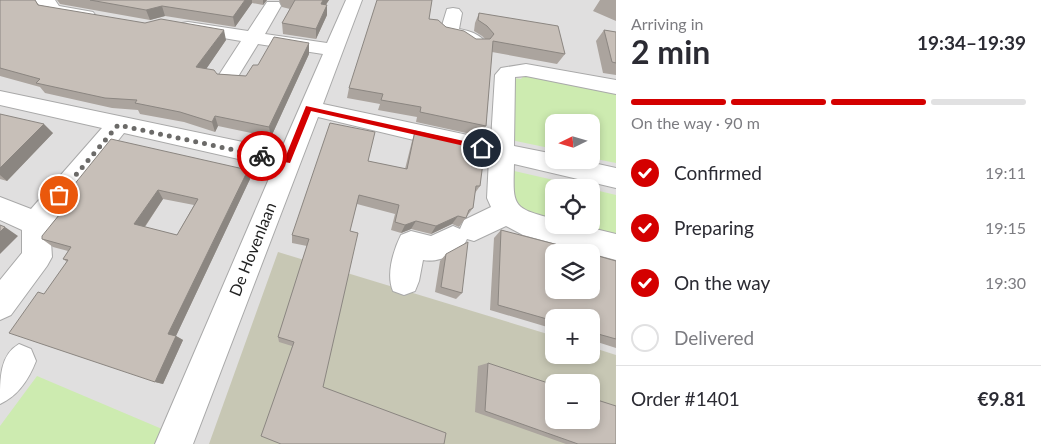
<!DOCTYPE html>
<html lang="en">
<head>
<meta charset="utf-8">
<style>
  body { margin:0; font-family:Lato,sans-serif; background:#f7f7f7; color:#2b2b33; height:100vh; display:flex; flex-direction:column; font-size:19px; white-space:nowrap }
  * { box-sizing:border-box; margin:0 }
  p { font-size:16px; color:#7c7c81 }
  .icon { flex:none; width:28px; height:28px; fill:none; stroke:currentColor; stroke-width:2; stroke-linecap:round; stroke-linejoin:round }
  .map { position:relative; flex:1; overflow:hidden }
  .details { display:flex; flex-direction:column; background:#fff; width:425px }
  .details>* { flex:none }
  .needle { width:32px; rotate:265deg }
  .fabs { position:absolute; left:545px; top:114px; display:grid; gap:10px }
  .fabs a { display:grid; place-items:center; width:55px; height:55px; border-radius:10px; background:#fff; box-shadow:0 2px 8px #0003; font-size:25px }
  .pin { position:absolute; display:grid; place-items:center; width:42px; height:42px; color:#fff; margin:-21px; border:2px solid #fff; border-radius:50%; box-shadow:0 1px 5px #0007 }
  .courier { position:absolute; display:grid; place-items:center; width:50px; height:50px; margin:-25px; border:4px solid #d40000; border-radius:50%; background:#fff; color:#222; box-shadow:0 1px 6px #0007 }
  .headline em { font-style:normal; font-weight:700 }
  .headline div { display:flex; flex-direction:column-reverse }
  .headline { display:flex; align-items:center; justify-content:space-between; height:85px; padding:0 15px }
  h1 { font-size:32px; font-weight:700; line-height:38px }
  .bar { display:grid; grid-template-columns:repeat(4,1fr); gap:8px 5px; align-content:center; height:60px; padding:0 15px }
  .bar i { height:6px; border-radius:4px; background:#e1e1e2 }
  .bar .selected { background:#d40000 }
  .bar p { grid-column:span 4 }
  .line { display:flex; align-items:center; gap:12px; padding:0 15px; border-top:1px solid #e1e1e2 }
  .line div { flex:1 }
  ol { padding:0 15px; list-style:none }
  li { display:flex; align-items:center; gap:15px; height:55px }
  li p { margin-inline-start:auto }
  li .icon { padding:5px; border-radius:50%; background:#d40000; color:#fff; stroke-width:4 }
  li:last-child { color:#7c7c81 }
  li i { width:28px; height:28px; border:2px solid #e1e1e2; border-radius:50% }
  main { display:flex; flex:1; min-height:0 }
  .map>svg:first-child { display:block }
  .residential { fill:#e0dfdf; fill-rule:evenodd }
  .construction { fill:#c7c7b4; fill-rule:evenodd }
  .grass { fill:#cdebb0 }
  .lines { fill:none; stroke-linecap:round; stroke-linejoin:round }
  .minor-casing { stroke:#a9a9a9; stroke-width:2 }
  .minor { fill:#fff; fill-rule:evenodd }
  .wall { fill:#aba49e; fill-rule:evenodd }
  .shaded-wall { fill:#8b8681 }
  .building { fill:#c7bfb8; stroke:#8b8681; fill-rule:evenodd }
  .route { fill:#d40000 }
  .done { stroke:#6b6a68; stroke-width:5; stroke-dasharray:0 9 }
  .labels { text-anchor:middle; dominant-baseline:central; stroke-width:4.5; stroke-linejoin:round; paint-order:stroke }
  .street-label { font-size:16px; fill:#222; stroke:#fff }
</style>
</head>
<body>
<main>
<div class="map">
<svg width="616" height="444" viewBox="0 0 616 444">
  <rect width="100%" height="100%" fill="#f2efe9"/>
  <path class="residential" d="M0,0H616V444H0ZM554,122H591V160H554ZM554,188H591V225H554ZM554,252H591V290H554ZM554,318H591V355H554ZM554,382H591V420H554Z"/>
  <path class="construction" d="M278,252L554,336V355H591V347L616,355V444H209ZM554,382H591V420H554Z"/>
  <path class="grass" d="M525,74L616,91V163L591,158V122H554V149L511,140L514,78L521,79Z
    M510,170L584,187L554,188V224L525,216L509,198Z
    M591,189L616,195V240L558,225H591Z
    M37,376L162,429L156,444H0V426Z"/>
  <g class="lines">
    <g class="minor-casing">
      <path id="minor" d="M16,0H55L59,6L93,12L96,16L93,20C79,23 59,17 45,14L43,8L18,4Z
        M346,0H362L323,104L491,140L495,75L501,68L526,64L616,80V94L526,76L515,77L514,146L554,154V160H580L616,168V188L514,164C513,206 511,208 554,219V225H579L616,234V260L523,235L506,226L474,241L467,239C461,254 438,263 423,260L419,281L415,291L404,295L393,291C386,275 393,251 401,235L411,231L431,236L453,226L460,229L464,220L491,207L487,198L489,158L318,117L193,444H155L274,167L124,133L50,226L52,257L47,266L11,315L0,320V280L22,253V230L0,220V197L31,209L102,128L0,105V91L281,150L323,54L258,44L234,83L227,84L220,83L217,78L241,41L188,32L182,31L179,27L182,23L188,22L248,31L267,2H279L281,6L265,34L327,43Z
        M453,8L459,9L462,13L459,29C470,31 480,34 487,44L485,48H471L461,40L443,36L440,32L447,9Z
        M19,344L31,349L36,361C29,379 18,396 0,404C0,377 0,355 19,344Z"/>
    </g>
    <use href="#minor" class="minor"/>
  </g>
  <path class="wall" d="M0,0H35L39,5L226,40L206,69L217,74L246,76L258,65L309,43V54L271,137L218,126L215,132L184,122L140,114L138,110L112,108L45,93L40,87L0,76Z
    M57,0H329L326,4L327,15L316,39L283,34L282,23L290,9L282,7L279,0H267L263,5L252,3L235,27L165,16L150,20L60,4Z
    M600,0H616V21L593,11Z
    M479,13L565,54L557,64L492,52L486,126L480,136L416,122L417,117L378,110L380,104L347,98L349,88L429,19L446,27L476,39H485L482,36L474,31L475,23Z
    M604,30L616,32V75L603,73L596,41Z
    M0,114L53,133L7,181L0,179Z
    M415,131L480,186L475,193L473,208L459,227L452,224L431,234L411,229L401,233L391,230L395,214L357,204L281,444L292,346L279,342L278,337L307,246L292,243V235L368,161L405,169L412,141Z
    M248,170L250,179L176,336L183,340L163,384L155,382L44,294L67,262L63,259L68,251L53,247L42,239L74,196L69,191ZM163,199L194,205L177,235L145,227Z
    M501,230L616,261V348L591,340V318H554V329L490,310L494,238Z
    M446,254L462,293L456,299L435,292L440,261Z
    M488,363L616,444H566L475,412L478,366Z"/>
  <path class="shaded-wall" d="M245,0H252V3L235,27L233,17Z
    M263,0H267L263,5Z
    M323,0H329L320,14L321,4Z
    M327,5V15L316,39V29Z
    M162,6L165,16L150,20L146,10Z
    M224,30L226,40L200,78L196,67Z
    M309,43V54L271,137L269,127Z
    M215,116L218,126L215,132L212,122Z
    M44,124L53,133L7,181L0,175V168Z
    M248,170L250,179L175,338L168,334Z
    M158,190L163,199L141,232L134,224Z
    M458,216L452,224L431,234L436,226Z
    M416,221L411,229L401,233L405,225Z
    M5,227L18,236L0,254V232Z
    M176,336L183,340L163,384L155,382Z"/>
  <path class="building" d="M0,0H35L38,5L145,23L161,19L224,30L196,67L214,70L217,74L246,76L253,65H258L274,37L309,43L269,127L215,116L212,122L180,112L135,103L137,100L105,98L36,83L40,79L0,68Z
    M90,0H245L233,17L162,6L146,10Z
    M295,0H323L321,4L327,5L316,29L282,23Z
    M377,0H432L429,19L438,20L446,27L464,31L476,39H490L494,34L487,26L478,20L479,13L558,26L565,54L493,41L486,126L420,112L421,107L381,100L383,94L349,88Z
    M604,30L616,32V63L612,62Z
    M0,114L44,124L0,168Z
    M330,123L375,132L368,161L407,169L415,131L485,147L480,186H476L473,208L469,210L466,218L458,216L436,226L416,221L405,225L395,222L399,205L359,195L350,231L358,233L323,387L446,433L444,444H281L261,436L294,342L278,337L309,239L292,235Z
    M111,139L248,170L168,334L176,336L155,382L9,333L38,292L44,294L68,260L63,259L71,247L42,239V236L77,193L69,191ZM158,190L198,199L177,235L134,224Z
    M0,225L5,227L0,232Z
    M501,230L585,252H554V290H591V254L616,261V339L591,332V318H554V321L498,305Z
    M468,242L462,293L441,287L446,254Z
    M488,363L554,385V420H591V398L616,406V444H578L485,411Z"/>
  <path class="route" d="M306,106L482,145L486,148L482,150L311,111L290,163L260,158L259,156L262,153L285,158Z"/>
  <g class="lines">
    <path class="done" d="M59,195L118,125L262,156"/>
  </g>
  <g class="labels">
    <g class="street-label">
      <text transform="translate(252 249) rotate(-68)">De Hovenlaan</text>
    </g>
  </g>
</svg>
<div class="fabs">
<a><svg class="needle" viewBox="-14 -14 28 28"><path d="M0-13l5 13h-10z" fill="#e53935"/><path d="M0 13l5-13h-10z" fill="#7c7c81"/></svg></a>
<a><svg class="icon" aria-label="locate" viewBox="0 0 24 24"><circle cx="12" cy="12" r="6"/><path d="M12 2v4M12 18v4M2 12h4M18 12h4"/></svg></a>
<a><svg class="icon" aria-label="layers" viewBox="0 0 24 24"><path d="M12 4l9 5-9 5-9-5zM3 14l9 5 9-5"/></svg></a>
<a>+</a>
<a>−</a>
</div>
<div class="pin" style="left:59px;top:195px;background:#ea580c"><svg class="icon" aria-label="bag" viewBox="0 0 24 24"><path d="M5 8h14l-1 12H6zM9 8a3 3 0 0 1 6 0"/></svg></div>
<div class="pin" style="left:482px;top:148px;background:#1f2937"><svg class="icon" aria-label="home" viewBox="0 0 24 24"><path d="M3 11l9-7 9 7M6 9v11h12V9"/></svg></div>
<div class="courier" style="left:262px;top:156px"><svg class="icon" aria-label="bike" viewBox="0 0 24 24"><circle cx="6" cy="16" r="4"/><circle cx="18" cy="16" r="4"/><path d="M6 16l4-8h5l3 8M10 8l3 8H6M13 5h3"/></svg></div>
</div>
<section class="details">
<div class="headline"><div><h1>2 min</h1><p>Arriving in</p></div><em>19:34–19:39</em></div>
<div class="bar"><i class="selected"></i><i class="selected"></i><i class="selected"></i><i></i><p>On the way · 90 m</p></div>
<ol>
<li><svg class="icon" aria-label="check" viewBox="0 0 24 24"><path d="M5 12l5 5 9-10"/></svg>Confirmed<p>19:11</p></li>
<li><svg class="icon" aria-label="check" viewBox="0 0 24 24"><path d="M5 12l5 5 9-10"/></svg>Preparing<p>19:15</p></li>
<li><svg class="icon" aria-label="check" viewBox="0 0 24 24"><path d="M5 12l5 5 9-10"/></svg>On the way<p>19:30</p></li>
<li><i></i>Delivered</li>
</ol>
<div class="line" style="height:65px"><div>Order #1401</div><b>€9.81</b></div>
</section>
</main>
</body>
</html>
